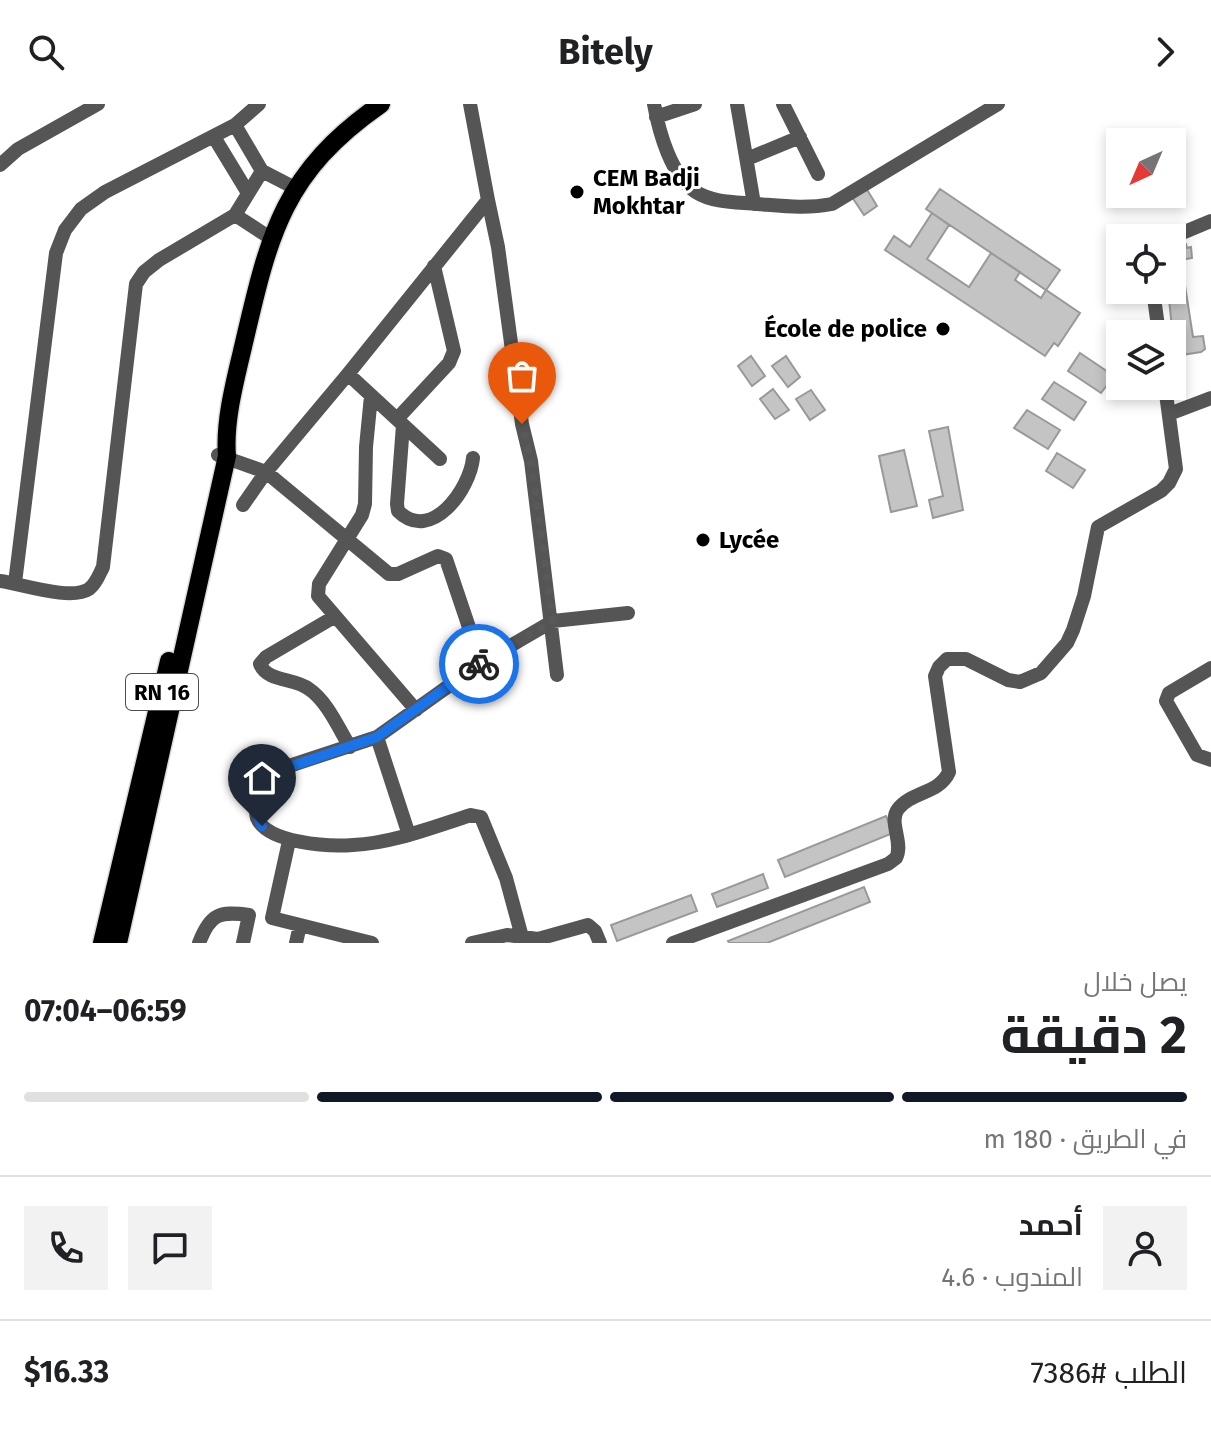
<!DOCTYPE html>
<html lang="ar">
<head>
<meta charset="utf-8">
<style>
  body { margin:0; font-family:"Fira Sans",Cairo,sans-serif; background:#f2f2f2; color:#202124; direction:rtl; height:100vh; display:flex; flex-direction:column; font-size:30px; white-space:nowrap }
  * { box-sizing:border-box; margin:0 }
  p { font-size:26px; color:#757577 }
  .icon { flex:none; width:44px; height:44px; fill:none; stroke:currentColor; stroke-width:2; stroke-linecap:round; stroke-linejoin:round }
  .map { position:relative; height:839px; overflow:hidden; direction:ltr }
  .drawer { display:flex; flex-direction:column; background:#fff; flex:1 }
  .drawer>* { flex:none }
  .needle { width:52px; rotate:224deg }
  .buttons { position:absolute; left:1106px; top:24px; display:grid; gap:16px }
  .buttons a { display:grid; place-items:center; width:80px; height:80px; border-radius:0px; background:#fff; box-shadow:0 4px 12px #0003; font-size:40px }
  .pin { position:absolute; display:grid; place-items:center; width:68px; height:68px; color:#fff; margin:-82px -34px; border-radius:50% 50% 50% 0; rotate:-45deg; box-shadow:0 0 8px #0007 }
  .pin .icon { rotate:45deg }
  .courier { position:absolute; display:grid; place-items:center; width:80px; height:80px; margin:-40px; border:6px solid #1a73e8; border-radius:50%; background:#fff; color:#222; box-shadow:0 2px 10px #0007 }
  .headline em { font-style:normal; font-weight:700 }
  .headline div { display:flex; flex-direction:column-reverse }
  .headline { display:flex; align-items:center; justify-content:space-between; height:136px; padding:0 24px }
  h1 { font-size:52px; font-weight:700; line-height:60px }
  .bar { display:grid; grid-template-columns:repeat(4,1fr); gap:12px 8px; align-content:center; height:96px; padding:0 24px }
  .bar i { height:10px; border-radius:6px; background:#e0e0e0 }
  .bar .selected { background:#111827 }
  .bar p { grid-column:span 4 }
  .line { display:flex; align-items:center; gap:20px; padding:0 24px; border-top:2px solid #e0e0e0 }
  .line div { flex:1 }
  .round { display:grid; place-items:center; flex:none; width:84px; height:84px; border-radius:0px; background:#f2f2f2 }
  header { display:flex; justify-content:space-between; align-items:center; height:104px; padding:0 24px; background:#fff; font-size:36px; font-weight:700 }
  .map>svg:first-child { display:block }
  .building { fill:#c4c4c4; stroke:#999; stroke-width:2 }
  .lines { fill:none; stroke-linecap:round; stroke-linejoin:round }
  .major-casing { stroke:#dbdbdb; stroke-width:21 }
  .minor { stroke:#555; stroke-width:14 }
  .major { stroke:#000; stroke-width:18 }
  .done { stroke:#595959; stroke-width:8; stroke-dasharray:0 14.4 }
  .route { stroke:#1a73e8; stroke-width:10 }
  .poi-dot { fill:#000; stroke:#fff; stroke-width:3 }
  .labels { text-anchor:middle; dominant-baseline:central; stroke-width:6; stroke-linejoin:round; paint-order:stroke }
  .shield { fill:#fff; stroke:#4c4c4c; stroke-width:2 }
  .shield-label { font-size:22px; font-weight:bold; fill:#000 }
  .poi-label { font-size:24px; font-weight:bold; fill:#000; stroke:#fff; text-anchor:start }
</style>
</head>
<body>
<header><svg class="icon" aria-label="forward" viewBox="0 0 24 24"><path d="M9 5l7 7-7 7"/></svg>Bitely<svg class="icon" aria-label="search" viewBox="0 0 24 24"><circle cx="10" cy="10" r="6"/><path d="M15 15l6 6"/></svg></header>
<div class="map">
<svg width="1211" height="839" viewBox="0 0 1211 839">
  <rect width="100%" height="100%" fill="#fff"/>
  <path class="building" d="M866,84L877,102L864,111L852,93Z
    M940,85L1060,166L1046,186L926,105Z
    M932,109L949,121L927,155L969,183L991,149L1020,168L1015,176L1041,194L1046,186L1080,209L1058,242L1054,239L1045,252L885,146L894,132L910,143Z
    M1172,140H1186L1187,144L1191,143L1192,154L1181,156L1193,233L1203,232L1205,245L1201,248L1175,252L1168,186H1172Z
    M1080,249L1114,272L1101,289L1068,267Z
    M751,252L765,272L752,282L738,262Z
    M786,252L800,273L788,283L772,262Z
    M1054,278L1086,298L1074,316L1042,295Z
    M773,285L789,306L775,315L760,295Z
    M811,286L825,306L810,316L796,295Z
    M1027,306L1060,326L1048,345L1014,324Z
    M948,323L963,406L933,414L929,396L943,392L929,327Z
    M904,346L917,402L891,408L879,352Z
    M1057,349L1085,366L1073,384L1046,367Z
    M886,712L893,729L785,773L778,756Z
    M763,770L768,784L717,803L712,790Z
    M864,783L870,798L767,839H729L728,837Z
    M691,791L697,807L617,837L611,821Z"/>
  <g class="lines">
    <g class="major-casing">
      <path id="major" d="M102,839L169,557
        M118,839L227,352C224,318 235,277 243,243C269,131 282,69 381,0"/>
    </g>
    <path class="minor" d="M654,0C659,28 671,72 696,88C713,99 738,98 757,100C783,102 806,105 832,100L998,0
      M737,0L754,100
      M783,0L818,70
      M656,13L695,0
      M235,21L262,67L295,84
      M214,33L248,89
      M747,55L800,33
      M0,61L18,45L98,0
      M488,96L498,143L522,320L531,357L557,571
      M235,111L272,135
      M1170,134L1211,117
      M1153,186L1159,230
      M348,270L440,355
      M371,292L366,343L365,400L362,411L319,480L318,492L416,606
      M1169,310L1211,294
      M397,315L449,259L454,247L434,162
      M403,321L397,400L398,407C431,440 470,385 473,354
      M218,351L266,368L389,470H398L438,452L446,455L481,559
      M243,401L266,368L348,270L488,96L470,0
      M0,477C22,480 71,497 89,485C96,480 99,471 103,463L136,180L144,168L159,156L235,111L262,67
      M15,479L56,149L65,126L81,105L105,88L235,21L259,0
      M334,513L266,553L260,560C267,578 295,574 309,585C327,597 339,625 350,643
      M1211,564L1169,589L1166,597L1197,651L1211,656
      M377,633L409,731
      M289,737L272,814L372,839
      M522,833L506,774L481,713L471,711C433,723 393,739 353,741C329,743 267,739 257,714C255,707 257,702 259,696C263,678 266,671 283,664L377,633L481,559L553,517L628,509
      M199,839C210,810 219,807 249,811L243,839
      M296,839L300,821
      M472,839L507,831L538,835L588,821L595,827L600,839
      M673,839L888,760L896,754C904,739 888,718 898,705C912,687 939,690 949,668L935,572L939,563L947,555H966L1008,576L1020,578L1041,569L1067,539L1073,526L1084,492L1098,423L1161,387L1169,379L1176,365L1165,282"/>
    <use href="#major" class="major"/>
  </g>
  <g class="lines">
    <path class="done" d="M479,560L553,517L531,357L522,320"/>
    <path class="route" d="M262,722C252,707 258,680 272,669L377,633L479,560"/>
  </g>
  <g class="poi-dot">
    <circle cx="577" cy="88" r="8"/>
    <circle cx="943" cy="225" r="8"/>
    <circle cx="703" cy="436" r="8"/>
  </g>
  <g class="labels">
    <rect class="shield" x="126" y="570" width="72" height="36" rx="6"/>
    <g class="shield-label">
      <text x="162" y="588">RN 16</text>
    </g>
    <g class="poi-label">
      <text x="593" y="74">CEM Badji<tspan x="593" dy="28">Mokhtar</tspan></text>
      <text x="927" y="225" text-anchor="end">École de police</text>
      <text x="719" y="436">Lycée</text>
    </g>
  </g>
</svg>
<div class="buttons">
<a><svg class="needle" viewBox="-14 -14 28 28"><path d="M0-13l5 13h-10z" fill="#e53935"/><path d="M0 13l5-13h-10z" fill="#757577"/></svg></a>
<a><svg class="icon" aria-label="locate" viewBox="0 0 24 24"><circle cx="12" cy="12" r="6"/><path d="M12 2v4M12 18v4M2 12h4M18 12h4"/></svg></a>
<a><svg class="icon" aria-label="layers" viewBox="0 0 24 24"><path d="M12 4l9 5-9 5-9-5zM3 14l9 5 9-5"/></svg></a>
</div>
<div class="pin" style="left:522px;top:320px;background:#ea580c"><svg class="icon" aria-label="bag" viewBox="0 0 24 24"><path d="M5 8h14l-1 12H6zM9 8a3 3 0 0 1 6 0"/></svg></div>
<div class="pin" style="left:262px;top:722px;background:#1f2937"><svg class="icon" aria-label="home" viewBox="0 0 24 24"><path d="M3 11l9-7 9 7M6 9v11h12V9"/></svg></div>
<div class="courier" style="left:479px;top:560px"><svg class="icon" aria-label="bike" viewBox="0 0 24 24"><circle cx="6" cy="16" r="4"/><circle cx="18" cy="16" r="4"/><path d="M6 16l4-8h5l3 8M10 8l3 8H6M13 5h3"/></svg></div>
</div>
<section class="drawer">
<div class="headline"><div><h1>2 دقيقة</h1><p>يصل خلال</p></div><em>06:59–07:04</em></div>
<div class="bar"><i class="selected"></i><i class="selected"></i><i class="selected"></i><i></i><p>في الطريق · 180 m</p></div>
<div class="line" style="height:144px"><a class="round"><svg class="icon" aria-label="person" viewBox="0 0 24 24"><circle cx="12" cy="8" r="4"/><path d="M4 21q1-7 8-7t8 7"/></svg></a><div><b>أحمد</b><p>المندوب · 4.6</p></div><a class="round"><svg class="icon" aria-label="chat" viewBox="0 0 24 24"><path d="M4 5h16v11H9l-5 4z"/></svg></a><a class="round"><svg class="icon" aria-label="phone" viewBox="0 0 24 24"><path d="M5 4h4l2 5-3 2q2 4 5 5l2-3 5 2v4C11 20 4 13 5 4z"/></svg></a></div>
<div class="line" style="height:104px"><div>الطلب #7386</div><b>$16.33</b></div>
</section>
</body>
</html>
